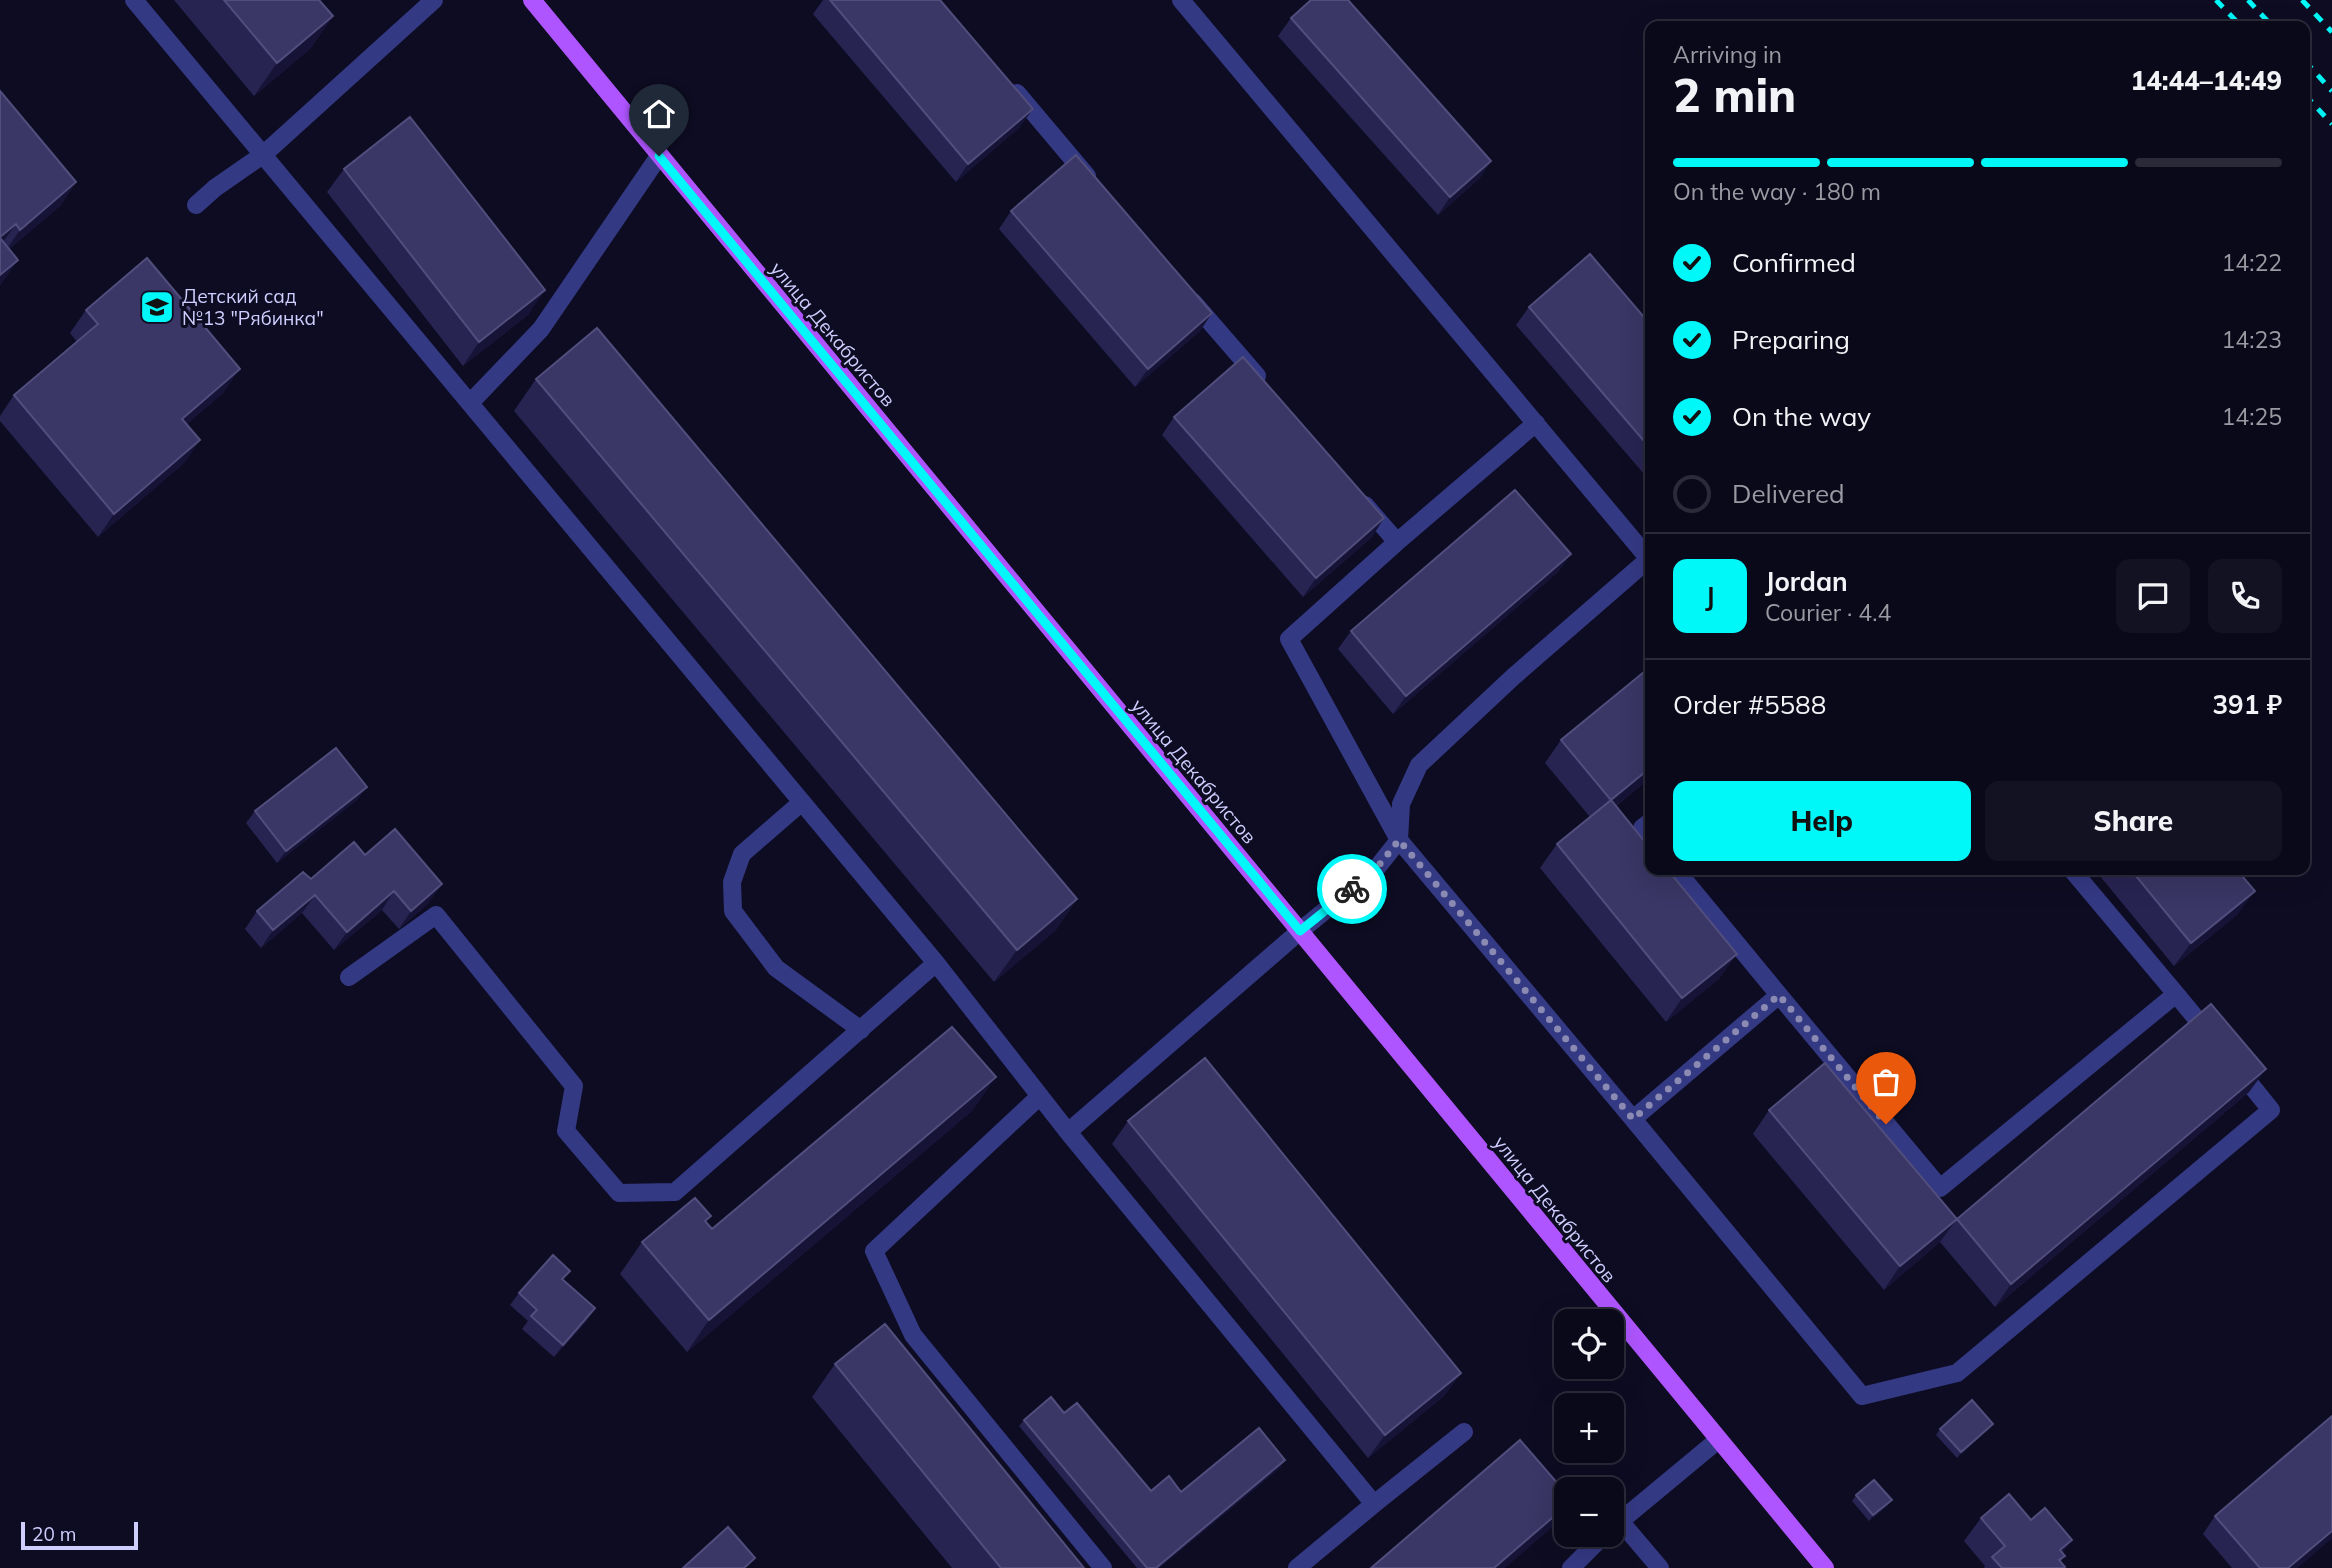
<!DOCTYPE html>
<html lang="en">
<head>
<meta charset="utf-8">
<style>
  body { margin:0; font-family:Mulish,sans-serif; background:#131223; color:#f1f3f6; height:100vh; display:flex; flex-direction:column; font-size:26px; white-space:nowrap }
  * { box-sizing:border-box; margin:0 }
  p { font-size:23px; color:#999aa2 }
  .icon { flex:none; width:38px; height:38px; fill:none; stroke:currentColor; stroke-width:2; stroke-linecap:round; stroke-linejoin:round }
  .map { position:relative; flex:1; overflow:hidden }
  .panel { position:absolute; left:1645px; top:21px; width:665px; height:854px; display:flex; flex-direction:column; background:#0a091a; border-radius:14px; box-shadow:0 7px 28px #0002,0 0 0 2px #2a2a39 }
  .panel>* { flex:none }
  .buttons { position:absolute; left:1554px; top:1309px; display:grid; gap:14px }
  .buttons a { display:grid; place-items:center; width:70px; height:70px; border-radius:14px; background:#0a091a; box-shadow:0 7px 28px #0002,0 0 0 2px #2a2a39; font-size:35px }
  .scale { position:absolute; left:21px; bottom:18px; width:117px; box-sizing:border-box; padding-left:7px; border:4px solid #ceceff; border-top:0; font-size:19px; line-height:24px; white-space:nowrap; color:#ceceff; -webkit-text-stroke:5px #0e0c22; paint-order:stroke }
  .pin { position:absolute; display:grid; place-items:center; width:60px; height:60px; color:#fff; margin:-72px -30px; border-radius:50% 50% 50% 0; rotate:-45deg; box-shadow:0 0 7px #0007 }
  .pin .icon { rotate:45deg }
  .courier { position:absolute; display:grid; place-items:center; width:70px; height:70px; margin:-35px; border:5px solid #00f8f9; border-radius:50%; background:#fff; color:#222; box-shadow:0 2px 9px #0007 }
  .summary em { font-style:normal; font-weight:800 }
  .summary div { display:flex; flex-direction:column-reverse }
  .summary { display:flex; align-items:center; justify-content:space-between; height:119px; padding:0 28px }
  h1 { font-size:46px; font-weight:800; line-height:52px }
  .bar { display:grid; grid-template-columns:repeat(4,1fr); gap:10px 7px; align-content:center; height:84px; padding:0 28px }
  .bar i { height:9px; border-radius:5px; background:#2a2a39 }
  .bar .active { background:#00f8f9 }
  .bar p { grid-column:span 4 }
  .line { display:flex; align-items:center; gap:18px; padding:0 28px; border-top:2px solid #2a2a39 }
  .line div { flex:1 }
  .round { display:grid; place-items:center; flex:none; width:74px; height:74px; border-radius:14px; background:#131223 }
  ol { padding:0 28px; list-style:none }
  li { display:flex; align-items:center; gap:21px; height:77px }
  li p { margin-inline-start:auto }
  li .icon { padding:7px; border-radius:50%; background:#00f8f9; color:#111; stroke-width:4 }
  li:last-child { color:#999aa2 }
  li i { width:38px; height:38px; border:4px solid #2a2a39; border-radius:50% }
  .action { display:flex; gap:14px; margin-top:auto; padding:14px 28px }
  .action a { flex:1; height:80px; border-radius:14px; background:#00f8f9; color:#111; font-size:28px; font-weight:800; line-height:80px; text-align:center }
  .action a+a { background:#131223; color:#f1f3f6 }
  .map>svg:first-child { display:block }
  .lines { fill:none; stroke-linecap:round; stroke-linejoin:round }
  .minor { stroke:#343984; stroke-width:18 }
  .major { stroke:#af55ff; stroke-width:18 }
  .rail { stroke:#00f8f9; stroke-width:5; stroke-dasharray:10 9; stroke-linecap:butt }
  .wall { fill:#282452 }
  .shaded-wall { fill:#161337 }
  .building { fill:#3a3665; stroke:#514e7d; stroke-width:2 }
  .done { stroke:#8b8ab2; stroke-width:7; stroke-dasharray:0 12.6 }
  .route { stroke:#00f8f9; stroke-width:9 }
  .labels { text-anchor:middle; dominant-baseline:central; stroke-width:6; stroke-linejoin:round; paint-order:stroke }
  .poi-label { font-size:19px; fill:#ceceff; stroke:#0e0c22; text-anchor:start }
  .street-label { font-size:19px; fill:#ceceff; stroke:#0e0c22 }
</style>
</head>
<body>
<div class="map">
<svg width="2332" height="1568" viewBox="0 0 2332 1568">
  <rect width="100%" height="100%" fill="#0e0c22"/>
  <g class="lines">
    <path class="minor" d="M134,0L936,963L675,1192L619,1193L566,1131L574,1086L436,915L349,977
      M1181,0L1649,559
      M1017,93L1087,176
      M196,205L215,188L264,154L434,0
      M1193,302L1257,376
      M471,402L541,329L659,156
      M1365,505L1397,542L1536,423
      M1397,542L1289,639L1399,840L1633,1119L1779,995L1676,870
      M802,802L742,854L732,882L733,911L776,968L861,1030
      M1650,822L1642,828L1650,838
      M2072,870L2176,994
      M936,963L1068,1132
      M1779,995L1940,1188L2176,994L2209,1034
      M1040,1096L874,1251L913,1335L1103,1568
      M1633,1119L1862,1396L1957,1373L2271,1110L2238,1069
      M1374,1504L1464,1432
      M1620,1521L1660,1568
      M1612,1528L1718,1440
      M1297,1568L1374,1504L1068,1132L1300,931L1376,869L1399,840L1401,804L1419,765L1513,677L1650,558
      M1571,1568L1604,1535"/>
    <path class="major" d="M532,0L1825,1568"/>
    <path class="rail" d="M2216,0L2241,26
      M2248,0L2272,26
      M2302,0L2332,32
      M2305,61L2332,91
      M2305,95L2332,124"/>
  </g>
  <path class="wall" d="M174,0H319L333,16L310,49L254,96Z
    M823,0H940L1020,127L956,182L813,14Z
    M1291,18L1491,161L1479,179L1438,215L1278,36Z
    M0,91L76,182L60,206L9,249L18,260L0,285Z
    M344,169L529,314L463,366L327,192Z
    M1011,211L1212,313L1200,331L1135,387L999,229Z
    M1529,307L1650,324V481L1516,325Z
    M86,310L224,392L187,424L200,440L184,463L98,537L0,421V416L14,395L77,342L70,333Z
    M536,379L1077,899L1055,931L994,982L514,411Z
    M1174,417L1384,518L1372,537L1303,597L1162,435Z
    M1571,554L1558,572L1393,714L1338,649L1351,631Z
    M1561,740L1650,778L1616,806L1720,978L1666,1022L1540,868L1557,844L1590,817L1545,763Z
    M358,799L277,863L246,823L255,811Z
    M365,855L429,903L399,929L382,910L334,950L302,913L261,948L245,929L257,911L311,879Z
    M2095,870H2237L2238,914L2174,966Z
    M2266,1069L2249,1092L1995,1307L1940,1242L1884,1290L1753,1134L1769,1110L1957,1219Z
    M973,1110L687,1352L620,1274L642,1242L706,1222L712,1229Z
    M1128,1121L1461,1373L1444,1396L1368,1458L1112,1144Z
    M564,1280L587,1321L554,1357L522,1329L528,1321L510,1305L519,1293Z
    M835,1364L1084,1568H952L812,1397Z
    M1064,1413L1151,1491L1181,1492L1281,1467L1159,1568H1137L1019,1426L1024,1420Z
    M1993,1424L1988,1430L1957,1458L1936,1435L1940,1429Z
    M1856,1495L1892,1500L1887,1506L1869,1521L1852,1501Z
    M2215,1516L2332,1538L2297,1568H2232L2203,1534Z
    M1981,1518L2031,1520L2072,1540L2062,1553L2065,1556L2061,1561L2064,1568H1984L1985,1566L1964,1541Z"/>
  <path class="shaded-wall" d="M333,16L310,49L254,96L277,63Z
    M1033,109L1020,127L956,182L968,164Z
    M1491,161L1479,179L1438,215L1450,197Z
    M76,182L60,206L4,253L20,230Z
    M16,224L0,246V237Z
    M18,260L2,283L0,285V275Z
    M545,290L529,314L463,366L479,342Z
    M1212,313L1200,331L1135,387L1148,369Z
    M240,369L224,392L166,442L182,419Z
    M200,440L184,463L98,537L114,514Z
    M1384,518L1372,537L1303,597L1316,578Z
    M1571,554L1558,572L1393,714L1406,696Z
    M1650,768V778L1594,823L1611,800Z
    M367,787L358,799L277,863L286,851Z
    M442,884L429,903L399,929L411,911Z
    M394,891L382,910L334,950L347,932Z
    M2255,891L2238,914L2174,966L2191,943Z
    M315,895L302,913L261,948L273,930Z
    M1077,899L1055,931L994,982L1017,950Z
    M1737,954L1720,978L1666,1022L1682,998Z
    M2266,1069L2249,1092L1995,1307L2011,1284Z
    M996,1077L973,1110L687,1352L709,1320Z
    M1957,1219L1940,1242L1884,1290L1900,1266Z
    M595,1308L587,1321L554,1357L563,1345Z
    M1461,1373L1444,1396L1368,1458L1385,1435Z
    M1993,1424L1988,1430L1957,1458L1961,1452Z
    M1285,1460L1281,1467L1159,1568H1156Z
    M1892,1500L1887,1506L1869,1521L1873,1515Z
    M1566,1506V1510L1556,1524L1505,1568H1494Z
    M2332,1531V1538L2297,1568H2288Z
    M2072,1540L2055,1563L2060,1550Z"/>
  <path class="building" d="M224,0H319L333,16L277,63Z
    M830,0H940L1033,109L968,164Z
    M1311,0H1348L1491,161L1450,197L1291,18Z
    M0,91L76,182L20,230L16,224L0,237Z
    M410,117L545,290L479,342L344,169Z
    M1076,155L1212,313L1148,369L1011,211Z
    M0,238L18,260L0,275Z
    M1590,254L1650,324V448L1529,307Z
    M147,258L240,369L182,419L200,440L114,514L14,395L98,324L86,310Z
    M597,328L1077,899L1017,950L536,379Z
    M1243,357L1384,518L1316,578L1174,417Z
    M1515,490L1571,554L1406,696L1351,631Z
    M1650,667V768L1611,800L1650,848V870H1668L1737,954L1682,998L1557,844L1611,800L1561,740Z
    M336,748L367,787L286,851L255,811Z
    M395,829L442,884L411,911L394,891L347,932L315,895L273,930L257,911L303,872L311,879L354,842L365,855Z
    M2131,870H2237L2255,891L2191,943Z
    M2211,1004L2266,1069L2011,1284L1957,1219Z
    M952,1027L996,1077L709,1320L642,1242L695,1198L711,1216L705,1221L712,1229Z
    M1205,1058L1461,1373L1385,1435L1128,1121Z
    M1825,1063L1957,1219L1900,1266L1769,1110Z
    M553,1255L570,1271L562,1279L595,1308L563,1345L531,1316L537,1310L519,1293Z
    M885,1324L1084,1568H1001L835,1364Z
    M1051,1397L1064,1413L1077,1403L1151,1491L1169,1476L1181,1492L1259,1428L1285,1460L1156,1568H1147L1024,1420Z
    M1972,1400L1993,1424L1961,1452L1940,1429Z
    M2332,1416V1531L2288,1568H2260L2215,1516Z
    M1520,1440L1566,1493V1506L1494,1568H1371Z
    M1874,1480L1892,1500L1873,1515L1856,1495Z
    M2009,1494L2031,1520L2045,1508L2072,1540L2060,1550L2065,1556L2059,1560L2065,1567L2064,1568H2002L1992,1557L2005,1546L1981,1518Z
    M728,1527L755,1558L744,1568H683Z"/>
  <g class="lines">
    <path class="done" d="M1352,889L1376,869L1399,840L1633,1119L1779,995L1886,1124"/>
    <path class="route" d="M659,156L1300,931L1352,889"/>
  </g>
  <defs>
    <g id="school-square" transform="scale(1.75)"><rect x="-9" y="-9" width="18" height="18" rx="4" fill="#00f8f9" stroke="#0e0c22"/><path d="M0-5L7-2L0 1L-7-2ZM-4 1L0 2.5L4 1V4Q0 6-4 4Z" fill="#111"/></g>
  </defs>
  <g fill-rule="evenodd">
    <use href="#school-square" x="157" y="307"/>
  </g>
  <g class="labels">
    <g class="poi-label">
      <text x="182" y="296">Детский сад<tspan x="182" dy="22">№13 "Рябинка"</tspan></text>
    </g>
    <g class="street-label">
      <text transform="translate(833 334) rotate(50)">улица Декабристов</text>
      <text transform="translate(1194 771) rotate(50)">улица Декабристов</text>
      <text transform="translate(1555 1209) rotate(51)">улица Декабристов</text>
    </g>
  </g>
</svg>
<div class="buttons">
<a><svg class="icon" aria-label="locate" viewBox="0 0 24 24"><circle cx="12" cy="12" r="6"/><path d="M12 2v4M12 18v4M2 12h4M18 12h4"/></svg></a>
<a>+</a>
<a>−</a>
</div>
<div class="scale">20 m</div>
<div class="pin" style="left:1886px;top:1124px;background:#ea580c"><svg class="icon" aria-label="bag" viewBox="0 0 24 24"><path d="M5 8h14l-1 12H6zM9 8a3 3 0 0 1 6 0"/></svg></div>
<div class="pin" style="left:659px;top:156px;background:#1f2937"><svg class="icon" aria-label="home" viewBox="0 0 24 24"><path d="M3 11l9-7 9 7M6 9v11h12V9"/></svg></div>
<div class="courier" style="left:1352px;top:889px"><svg class="icon" aria-label="bike" viewBox="0 0 24 24"><circle cx="6" cy="16" r="4"/><circle cx="18" cy="16" r="4"/><path d="M6 16l4-8h5l3 8M10 8l3 8H6M13 5h3"/></svg></div>
<section class="panel">
<div class="summary"><div><h1>2 min</h1><p>Arriving in</p></div><em>14:44–14:49</em></div>
<div class="bar"><i class="active"></i><i class="active"></i><i class="active"></i><i></i><p>On the way · 180 m</p></div>
<ol>
<li><svg class="icon" aria-label="check" viewBox="0 0 24 24"><path d="M5 12l5 5 9-10"/></svg>Confirmed<p>14:22</p></li>
<li><svg class="icon" aria-label="check" viewBox="0 0 24 24"><path d="M5 12l5 5 9-10"/></svg>Preparing<p>14:23</p></li>
<li><svg class="icon" aria-label="check" viewBox="0 0 24 24"><path d="M5 12l5 5 9-10"/></svg>On the way<p>14:25</p></li>
<li><i></i>Delivered</li>
</ol>
<div class="line" style="height:126px"><b class="round" style="background:#00f8f9;color:#111">J</b><div><b>Jordan</b><p>Courier · 4.4</p></div><a class="round"><svg class="icon" aria-label="chat" viewBox="0 0 24 24"><path d="M4 5h16v11H9l-5 4z"/></svg></a><a class="round"><svg class="icon" aria-label="phone" viewBox="0 0 24 24"><path d="M5 4h4l2 5-3 2q2 4 5 5l2-3 5 2v4C11 20 4 13 5 4z"/></svg></a></div>
<div class="line" style="height:91px"><div>Order #5588</div><b>391 ₽</b></div>
<div class="action"><a>Help</a><a>Share</a></div>
</section>
</div>
</body>
</html>
